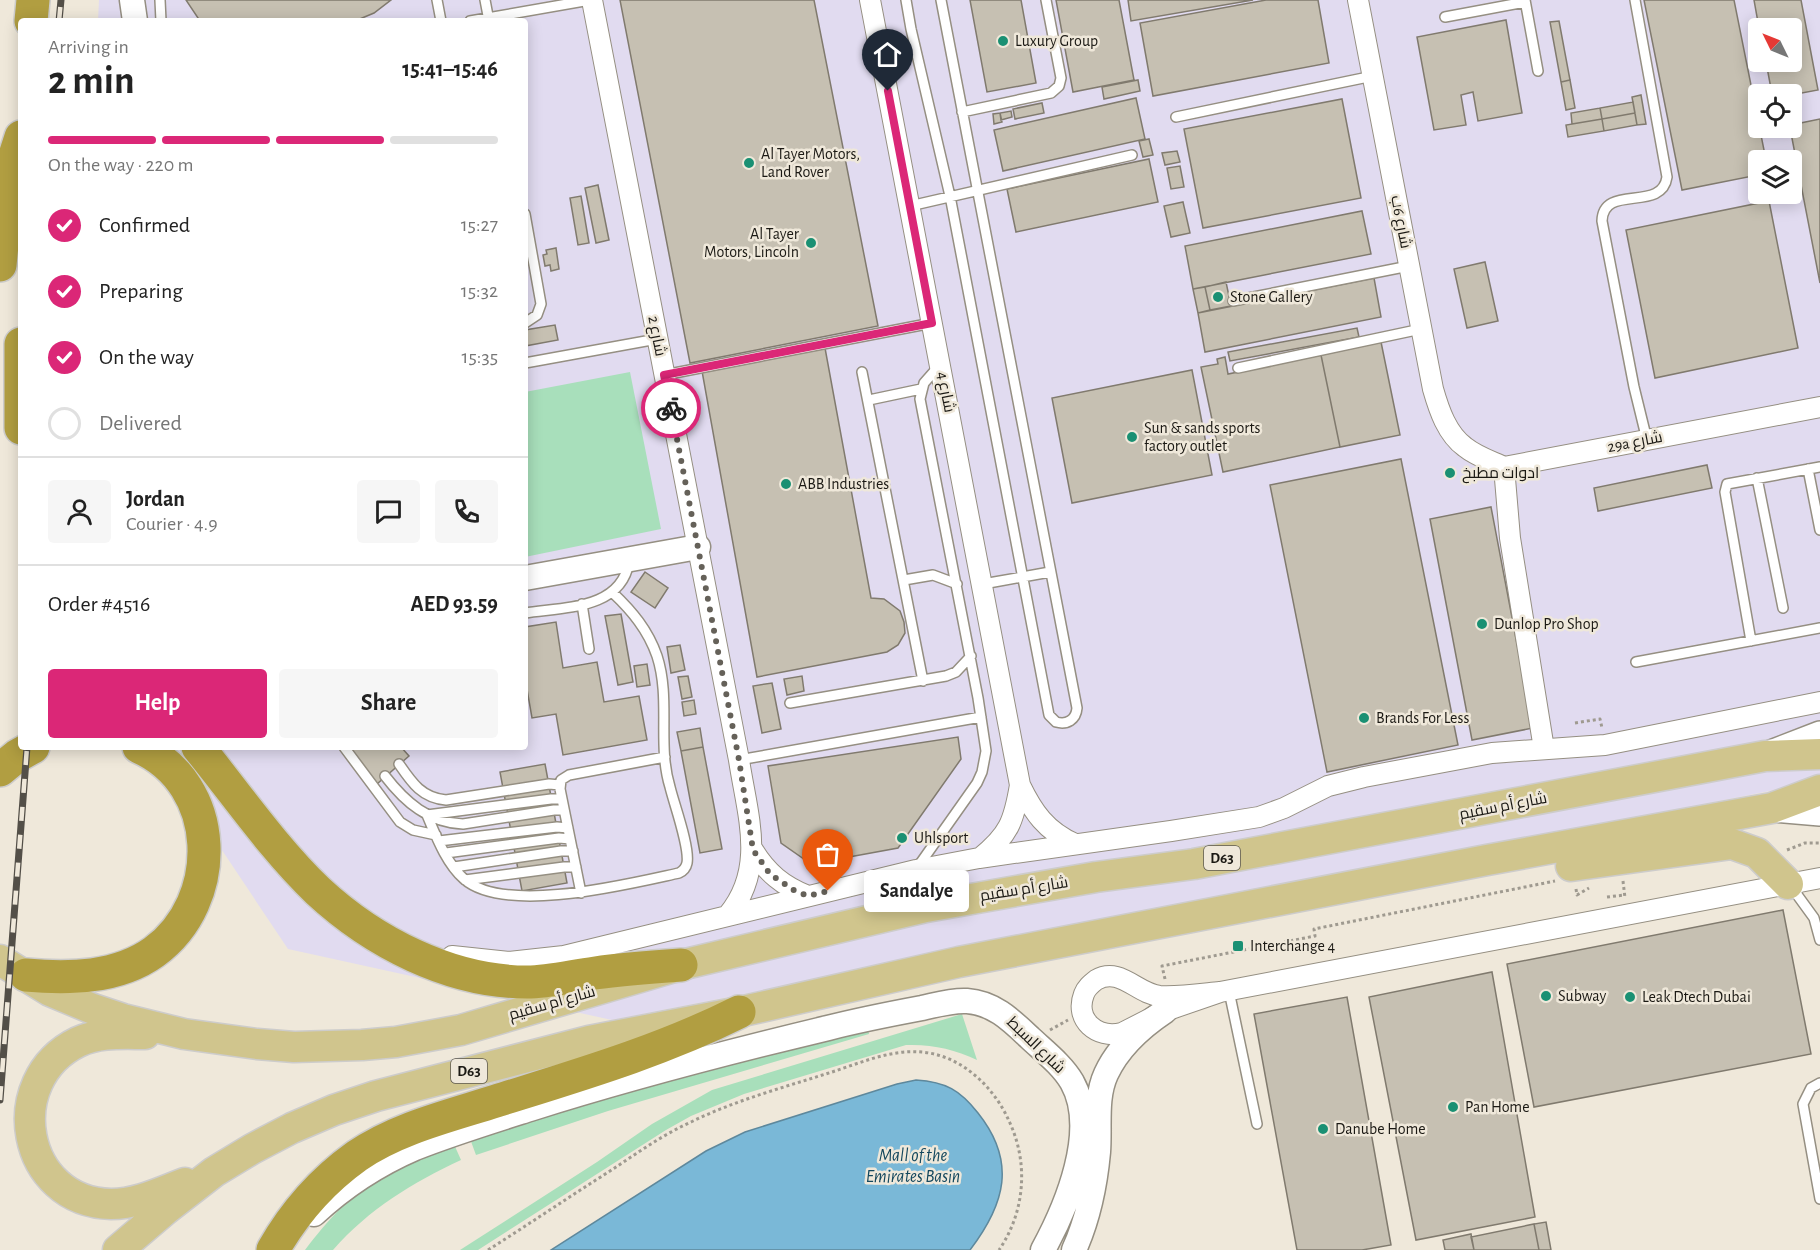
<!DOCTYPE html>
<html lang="en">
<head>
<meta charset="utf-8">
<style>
  body { margin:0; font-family:"Alegreya Sans",Cairo,sans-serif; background:#f6f6f6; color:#222; height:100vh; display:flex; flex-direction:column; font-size:22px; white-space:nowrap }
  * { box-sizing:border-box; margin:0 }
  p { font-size:20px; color:#767676 }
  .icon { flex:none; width:33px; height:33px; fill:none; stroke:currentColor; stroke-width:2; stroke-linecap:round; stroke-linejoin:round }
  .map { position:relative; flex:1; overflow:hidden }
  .side { position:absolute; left:18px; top:18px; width:510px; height:732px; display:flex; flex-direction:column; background:#fff; border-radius:6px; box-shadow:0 3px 15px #0003 }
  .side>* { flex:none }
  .needle { width:39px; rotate:313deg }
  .fabs { position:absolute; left:1748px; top:18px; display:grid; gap:12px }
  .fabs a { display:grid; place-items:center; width:54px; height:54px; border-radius:6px; background:#fff; box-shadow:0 3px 15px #0003; font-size:30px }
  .pin { position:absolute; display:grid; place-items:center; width:51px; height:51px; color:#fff; margin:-62px -26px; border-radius:50% 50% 50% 0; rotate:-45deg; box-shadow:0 0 6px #0007 }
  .pin .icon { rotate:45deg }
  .courier { position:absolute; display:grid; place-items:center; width:60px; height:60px; margin:-30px; border:4px solid #db2777; border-radius:50%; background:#fff; color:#222; box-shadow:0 2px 8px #0007 }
  .bubble { position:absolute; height:42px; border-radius:6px; background:#fff; box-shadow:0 3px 15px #0003; font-size:20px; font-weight:700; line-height:42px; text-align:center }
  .summary em { font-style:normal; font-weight:700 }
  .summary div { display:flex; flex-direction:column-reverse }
  .summary { display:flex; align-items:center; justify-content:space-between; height:102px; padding:0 30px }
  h1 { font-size:39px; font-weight:700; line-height:45px }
  .bar { display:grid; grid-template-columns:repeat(4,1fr); gap:9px 6px; align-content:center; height:72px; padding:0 30px }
  .bar i { height:8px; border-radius:4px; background:#e0e0e0 }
  .bar .on { background:#db2777 }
  .bar p { grid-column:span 4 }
  .line { display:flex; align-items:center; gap:15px; padding:0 30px; border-top:2px solid #e0e0e0 }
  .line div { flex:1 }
  .round { display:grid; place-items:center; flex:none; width:63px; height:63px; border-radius:6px; background:#f6f6f6 }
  ol { padding:0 30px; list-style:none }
  li { display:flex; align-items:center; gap:18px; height:66px }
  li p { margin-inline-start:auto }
  li .icon { padding:6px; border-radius:50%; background:#db2777; color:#fff; stroke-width:4 }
  li:last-child { color:#767676 }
  li i { width:33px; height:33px; border:3px solid #e0e0e0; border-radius:50% }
  .cta { display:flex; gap:12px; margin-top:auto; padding:12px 30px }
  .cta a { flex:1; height:69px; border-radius:6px; background:#db2777; color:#fff; font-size:24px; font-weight:700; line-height:69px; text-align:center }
  .cta a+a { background:#f6f6f6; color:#222 }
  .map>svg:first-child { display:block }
  .industrial { fill:#e1dbf0; fill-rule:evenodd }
  .green { fill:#a8dfbb }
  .water { fill:#7ab8d7; stroke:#5e889c; stroke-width:1.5 }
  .building { fill:#c6c0b2; stroke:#807a6e; stroke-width:1.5 }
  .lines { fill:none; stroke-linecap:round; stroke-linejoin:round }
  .service-casing { stroke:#958f82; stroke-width:12 }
  .minor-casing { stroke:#958f82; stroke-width:22 }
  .tertiary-casing { stroke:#958f82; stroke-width:27 }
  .secondary-casing { stroke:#958f82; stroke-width:30 }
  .primary-casing { stroke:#cdcccb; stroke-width:33 }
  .motorway-casing { stroke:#cdcccb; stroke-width:36 }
  .path { stroke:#9f9a90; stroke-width:3; stroke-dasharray:3 3; stroke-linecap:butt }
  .service { stroke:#fff; stroke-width:9 }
  .minor { stroke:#fff; stroke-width:20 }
  .tertiary { stroke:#fff; stroke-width:24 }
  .secondary { stroke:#fff; stroke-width:27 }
  .primary { stroke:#d0c58d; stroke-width:30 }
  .motorway { stroke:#b19e41; stroke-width:33 }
  .rail-casing { stroke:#534f48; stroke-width:7 }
  .rail { stroke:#efe8da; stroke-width:4.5; stroke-dasharray:14; stroke-linecap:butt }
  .done { stroke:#656159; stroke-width:6; stroke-dasharray:0 10.8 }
  .route { stroke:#db2777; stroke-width:8 }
  .poi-dot { fill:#1a9073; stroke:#efe8da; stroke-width:2 }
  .labels { text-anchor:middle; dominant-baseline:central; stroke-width:5; stroke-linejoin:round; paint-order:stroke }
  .shield { fill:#efe8da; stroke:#5b574f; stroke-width:1.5 }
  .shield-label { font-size:15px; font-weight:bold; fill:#1b1914 }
  .poi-label { font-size:16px; fill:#1b1914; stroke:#efe8da; text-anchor:start }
  .street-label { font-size:16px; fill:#1b1914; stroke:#efe8da }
  .water-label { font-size:18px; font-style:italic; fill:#13475d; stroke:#efe8da }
</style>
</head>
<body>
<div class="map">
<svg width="1820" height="1250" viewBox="0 0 1820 1250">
  <rect width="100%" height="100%" fill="#efe8da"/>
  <path class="industrial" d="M99,0H1820V781L612,1020L288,949L153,747H525V21H98ZM1758,28H1791V62H1758ZM1758,94H1791V128H1758ZM1758,160H1791V194H1758Z"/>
  <path class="green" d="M630,372L661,529L525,557V392Z
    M962,1014L977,1060C954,1049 932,1044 906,1045L744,1094L691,1116L666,1130L478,1250H460L597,1162L652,1124L712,1090Z
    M868,1028L869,1034L608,1111L476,1155L469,1136L536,1113Z
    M453,1142L461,1160C412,1183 369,1209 333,1250H305C327,1221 353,1191 386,1174C408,1162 431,1152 453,1142Z"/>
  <path class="water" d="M916,1080C946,1082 960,1090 978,1113C1017,1162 1005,1204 970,1250H551L706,1151L745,1132L897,1084Z"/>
  <path class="building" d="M186,0H391L374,13L355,21H200Z
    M620,0H814L878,326L690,363Z
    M970,0H1021L1036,83L987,92Z
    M1056,0H1119L1134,80L1073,92Z
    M1128,0H1253L1131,21Z
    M1266,0H1318L1329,63L1153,96L1140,23Z
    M1644,0H1734L1766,160H1758V175L1682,190Z
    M1754,0H1801L1818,90L1791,95L1772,94L1766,62H1791V28H1759Z
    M1506,20L1522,113L1478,121L1473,92L1461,95L1466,125L1434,130L1417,37Z
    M1559,21L1570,80L1561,82L1550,22Z
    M1138,80L1140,91L1104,99L1102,87Z
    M1570,80L1575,108L1566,110L1561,82Z
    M1641,95L1646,124L1637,125L1632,97Z
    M1136,98L1145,139L1003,171L994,130Z
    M1342,99L1361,198L1203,228L1184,129Z
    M1633,102L1635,113L1602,119L1600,108Z
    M1042,103L1044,113L1015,119L1013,109Z
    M1600,108L1602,119L1572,124L1571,113Z
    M1011,111L1012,117L1001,120L1000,113Z
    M1000,113L1002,122L994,124L993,114Z
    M1635,113L1637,125L1604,131L1602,119Z
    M1602,119L1604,131L1568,137L1566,125Z
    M1820,119V283L1790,128L1791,125Z
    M1149,139L1153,155L1143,157L1139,141Z
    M1177,151L1180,162L1165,165L1162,153Z
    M1149,159L1158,202L1016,232L1007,189Z
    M1180,166L1184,187L1171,189L1167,168Z
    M598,185L609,240L596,243L585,188Z
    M581,196L589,243L578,245L570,198Z
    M1769,201L1798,348L1655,378L1626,230Z
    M1183,202L1190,233L1171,237L1164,206Z
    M1362,211L1371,254L1193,289L1185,246Z
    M556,248L559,269L551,271L550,265L545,266L543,255L547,254L546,250Z
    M1485,262L1498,321L1467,328L1454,269Z
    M1374,278L1381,317L1205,352L1198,313Z
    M1226,282L1231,306L1210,310L1205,287Z
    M1205,287L1210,310L1198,313L1193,289Z
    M555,325L558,340L525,346V330Z
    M1357,328L1359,337L1230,361L1228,352Z
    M1381,342L1400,435L1340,447L1321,355Z
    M825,348L871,598L884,599L900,611L904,622L905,633L898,645L887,652L757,677L702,371Z
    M1321,355L1340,447L1223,472L1201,367L1218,364L1217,359L1225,357L1228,374Z
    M1192,370L1212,475L1072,503L1052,398Z
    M1401,459L1458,745L1327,772L1270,485Z
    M1707,465L1712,488L1598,511L1594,488Z
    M1491,507L1533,728L1472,740L1430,519Z
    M645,572L668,588L655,608L631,592Z
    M621,614L633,682L618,685L605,616Z
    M556,622L563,668L597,662L604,702L639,696L647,740L563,755L556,714L532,718L525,678V627Z
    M680,645L685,670L671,673L667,647Z
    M647,664L650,685L637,687L634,666Z
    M688,676L692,697L682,699L678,677Z
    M802,676L804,691L787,695L784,679Z
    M772,683L781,729L762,733L753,686Z
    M694,700L696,714L684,716L682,702Z
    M700,728L703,747L681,751L677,732Z
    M958,737L961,759L898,848L811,864L781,843L768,766Z
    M355,747H401L409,756L377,784L349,752Z
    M703,747L722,849L700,853L681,751Z
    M545,764L567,883L522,891L500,772Z
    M1783,910L1811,1054L1534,1107L1507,964Z
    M1492,972L1535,1217L1416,1240L1369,997Z
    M1347,997L1391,1245L1362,1250H1297L1254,1014Z
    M1546,1222L1551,1250H1539L1534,1224Z
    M1534,1224L1539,1250H1474L1471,1237Z
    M1471,1234L1474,1250H1445L1443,1240Z"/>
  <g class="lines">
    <g class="service-casing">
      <path id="service" d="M160,0L161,21
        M437,0L441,21
        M485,0L489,21
        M906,0L911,29L950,196L1049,715L1056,722C1067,725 1076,720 1077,708L941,0
        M1525,0L1538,71
        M1635,0L1667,177C1662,213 1603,183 1602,221L1634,387L1647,440
        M1445,17L1525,2
        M470,21L590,0
        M962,112L1051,93L1059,86L1061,78L1046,0
        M1176,117L1373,76
        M910,206L1132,155
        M525,214L541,304L537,315L525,323
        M1233,301L1409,266
        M525,363L657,339
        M1238,368L1421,329
        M862,372L923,681
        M664,375L932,323
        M869,400L921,389
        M1808,469L1820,530
        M1757,478L1783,608
        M904,580L933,575L957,584
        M983,584L1050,572
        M582,604L589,649
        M525,613C563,607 621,610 629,562
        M1751,641L1725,492L1727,484L1820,467
        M1636,662L1820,628
        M790,703L946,676L956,672L971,656
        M344,747L400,822L413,830L436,835
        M739,760L981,717
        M399,764C412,783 422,798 446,800L549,784L560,785
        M385,776C405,802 429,823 463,824L554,810H564
        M562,799H551L427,815C436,836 446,863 464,879C505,915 628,884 679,873C683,871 686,868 687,863C690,847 674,804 670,787C657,745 671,699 657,656C648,630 632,611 613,593
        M439,841L557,827L568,828
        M446,853L559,838L570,839
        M454,867L561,851H573
        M917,868L977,783L982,772L986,751L978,698L920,399L924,383L939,366
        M465,880L564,867H576
        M1790,885L1814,918L1820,940
        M581,893L560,789L561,780L569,775L665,757
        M1229,991L1257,1124
        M1820,1083L1811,1088L1803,1104L1820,1199"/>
    </g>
    <g class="minor-casing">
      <path id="minor" d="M592,0L739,760C747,814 767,868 728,915
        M870,0L1020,785C1033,812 1046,831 1075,844
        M1358,0L1433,389C1439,410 1447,434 1465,447C1476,456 1491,461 1504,467L1820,407
        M1504,467L1510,538L1544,749
        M753,850C767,873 783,886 808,896
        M980,858C1009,835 1014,821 1020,785
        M452,956L509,962L564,956L916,870L979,858L1171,831L1259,817L1284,808L1328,786L1364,777L1492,753L1605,745L1820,702
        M1220,992L1165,1011L1122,1033C1097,1039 1074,1020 1084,994C1086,988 1091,984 1096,980C1120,966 1137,994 1160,996C1179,997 1200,994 1220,992L1820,878"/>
    </g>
    <g class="tertiary-casing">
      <path id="tertiary" d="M132,0L135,21
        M525,578L698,547
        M314,1214C344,1186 378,1164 415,1148C453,1133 492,1121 530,1109C628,1078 728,1052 828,1028C859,1020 890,1014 922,1008C936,1005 952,1000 967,1001C994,1003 1011,1020 1030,1038C1045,1052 1062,1065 1072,1082C1099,1130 1067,1206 1043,1250
        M1074,1250C1088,1219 1095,1185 1098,1152C1100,1126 1095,1098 1106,1074C1118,1048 1141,1027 1165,1011"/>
    </g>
    <g class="secondary-casing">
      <path id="secondary" d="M1771,754L1820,735
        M1772,808L1820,812"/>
    </g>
    <g class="primary-casing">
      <path id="primary" d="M1571,866L1732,844L1757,853L1788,884
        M0,960L50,991L93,1009L123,1019L184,1034L257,1044L294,1047L362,1045L396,1042L461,1030L681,965L926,907L1096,877L1194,864L1765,756L1820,754
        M145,1034C123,1034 99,1032 78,1042C0,1080 21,1202 111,1204C137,1204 161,1192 185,1183
        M118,1250L165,1210L214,1172L252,1149L292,1128L334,1110L376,1096L589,1041L739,1012L959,962L1487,860L1772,808L1820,790"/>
    </g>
    <g class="motorway-casing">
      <path id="motorway" d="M31,21L33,0
        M0,265L9,174L21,137
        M21,344V428
        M198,747C237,795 274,849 318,891C373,942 450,982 527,982C549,982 572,976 595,973C623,969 652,967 681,965
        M0,770L17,756L33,747
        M26,975C69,979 118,978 154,952C224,901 222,784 139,747
        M273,1250C294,1213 322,1181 357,1156C398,1128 449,1116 496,1101C579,1075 661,1051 739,1012"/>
    </g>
    <path class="path" d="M1575,723L1600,719L1602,728
      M1787,850L1805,843H1820
      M1623,881L1625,898
      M1576,889L1577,895L1589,888
      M1607,897L1625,895
      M1165,979L1162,966L1315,936L1314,929L1555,881
      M1050,1030L1068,1020
      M488,1250C529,1224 569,1197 610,1171C636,1154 662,1135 691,1122C736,1100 785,1087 832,1072C863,1062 896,1047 929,1053C965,1059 995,1089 1009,1121C1029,1163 1025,1212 999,1250"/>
    <use href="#service" class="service"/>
    <use href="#minor" class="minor"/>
    <use href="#tertiary" class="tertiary"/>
    <use href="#secondary" class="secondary"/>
    <use href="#primary" class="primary"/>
    <use href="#motorway" class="motorway"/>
    <g class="rail-casing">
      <path id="rail" d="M59,21L61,0
        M0,1100L27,747"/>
    </g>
    <use href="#rail" class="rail"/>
  </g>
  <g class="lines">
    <path class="done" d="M671,408L739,760L753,850L770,874L795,891L808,896L828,891"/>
    <path class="route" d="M671,408L664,375L932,323L888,91"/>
  </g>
  <g class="poi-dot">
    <circle cx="1003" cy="41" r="6"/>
    <circle cx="749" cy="163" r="6"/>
    <circle cx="811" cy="243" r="6"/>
    <circle cx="1218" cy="297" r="6"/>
    <circle cx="1132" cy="437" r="6"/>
    <circle cx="1450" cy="473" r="6"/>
    <circle cx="786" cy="484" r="6"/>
    <circle cx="1482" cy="624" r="6"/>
    <circle cx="1364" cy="718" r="6"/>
    <circle cx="902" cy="838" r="6"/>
    <rect x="1232" y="940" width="12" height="12" rx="3"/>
    <circle cx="1546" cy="996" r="6"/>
    <circle cx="1630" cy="997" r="6"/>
    <circle cx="1453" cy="1107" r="6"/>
    <circle cx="1323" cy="1129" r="6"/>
  </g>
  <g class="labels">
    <g class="shield">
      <rect x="1204" y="846" width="36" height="24" rx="4.5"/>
      <rect x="451" y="1059" width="36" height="24" rx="4.5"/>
    </g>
    <g class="shield-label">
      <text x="1222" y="858">D63</text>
      <text x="469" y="1071">D63</text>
    </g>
    <g class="poi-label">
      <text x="1015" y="41">Luxury Group</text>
      <text x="761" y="154">Al Tayer Motors,<tspan x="761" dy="18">Land Rover</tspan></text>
      <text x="799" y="234" text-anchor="end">Al Tayer<tspan x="799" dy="18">Motors, Lincoln</tspan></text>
      <text x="1230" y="297">Stone Gallery</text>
      <text x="1144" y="428">Sun &amp; sands sports<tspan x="1144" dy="18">factory outlet</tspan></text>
      <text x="1462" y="473">ادوات مطبخ</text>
      <text x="798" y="484">ABB Industries</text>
      <text x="1494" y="624">Dunlop Pro Shop</text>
      <text x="1376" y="718">Brands For Less</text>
      <text x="914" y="838">Uhlsport</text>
      <text x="1250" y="946">Interchange 4</text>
      <text x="1558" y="996">Subway</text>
      <text x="1642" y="997">Leak Dtech Dubai</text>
      <text x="1465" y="1107">Pan Home</text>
      <text x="1335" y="1129">Danube Home</text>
    </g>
    <g class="street-label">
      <text transform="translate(1401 222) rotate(79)">شارع 6ب</text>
      <text transform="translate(657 336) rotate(79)">شارع 2</text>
      <text transform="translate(946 392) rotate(79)">شارع 4</text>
      <text transform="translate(1635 442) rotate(-11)">29a شارع</text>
      <text transform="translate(1503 806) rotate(-11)">شارع أم سقيم</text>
      <text transform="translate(1024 889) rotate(-9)">شارع أم سقيم</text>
      <text transform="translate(552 1003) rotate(-16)">شارع أم سقيم</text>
      <text transform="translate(1036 1045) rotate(44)">شارع السبط</text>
    </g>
    <g class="water-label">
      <text x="913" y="1156">Mall of the<tspan x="913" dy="21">Emirates Basin</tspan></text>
    </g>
  </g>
</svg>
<div class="fabs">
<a><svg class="needle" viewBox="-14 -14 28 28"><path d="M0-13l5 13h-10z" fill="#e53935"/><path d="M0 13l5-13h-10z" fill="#767676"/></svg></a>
<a><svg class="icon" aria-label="locate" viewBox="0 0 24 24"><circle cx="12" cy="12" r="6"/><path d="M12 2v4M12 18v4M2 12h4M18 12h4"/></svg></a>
<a><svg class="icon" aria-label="layers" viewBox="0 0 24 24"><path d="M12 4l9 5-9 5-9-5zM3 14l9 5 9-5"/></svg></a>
</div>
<div class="pin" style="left:828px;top:891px;background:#ea580c"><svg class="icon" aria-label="bag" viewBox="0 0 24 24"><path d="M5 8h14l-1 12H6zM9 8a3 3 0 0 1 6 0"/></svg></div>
<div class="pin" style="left:888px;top:91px;background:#1f2937"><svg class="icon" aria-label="home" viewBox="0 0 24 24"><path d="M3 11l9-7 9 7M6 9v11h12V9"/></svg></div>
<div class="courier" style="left:671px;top:408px"><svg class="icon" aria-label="bike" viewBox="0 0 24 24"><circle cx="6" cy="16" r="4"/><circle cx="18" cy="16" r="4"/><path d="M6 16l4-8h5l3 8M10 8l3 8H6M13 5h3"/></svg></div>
<div class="bubble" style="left:864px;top:870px;width:105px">Sandalye</div>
<section class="side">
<div class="summary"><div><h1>2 min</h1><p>Arriving in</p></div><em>15:41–15:46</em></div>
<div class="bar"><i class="on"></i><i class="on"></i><i class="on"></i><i></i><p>On the way · 220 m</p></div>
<ol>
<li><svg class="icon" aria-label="check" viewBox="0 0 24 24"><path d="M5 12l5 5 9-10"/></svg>Confirmed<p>15:27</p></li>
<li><svg class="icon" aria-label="check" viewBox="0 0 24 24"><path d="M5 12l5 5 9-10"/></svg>Preparing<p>15:32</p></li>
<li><svg class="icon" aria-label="check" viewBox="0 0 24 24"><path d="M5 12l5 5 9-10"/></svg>On the way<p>15:35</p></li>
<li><i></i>Delivered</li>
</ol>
<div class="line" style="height:108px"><a class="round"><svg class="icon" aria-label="person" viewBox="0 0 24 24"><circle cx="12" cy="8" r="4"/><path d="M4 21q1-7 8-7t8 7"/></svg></a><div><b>Jordan</b><p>Courier · 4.9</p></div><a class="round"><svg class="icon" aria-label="chat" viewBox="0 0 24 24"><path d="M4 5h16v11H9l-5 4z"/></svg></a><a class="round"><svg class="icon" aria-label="phone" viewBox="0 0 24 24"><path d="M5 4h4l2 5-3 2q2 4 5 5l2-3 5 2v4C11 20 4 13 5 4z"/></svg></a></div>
<div class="line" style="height:78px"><div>Order #4516</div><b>AED 93.59</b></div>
<div class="cta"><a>Help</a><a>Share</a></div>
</section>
</div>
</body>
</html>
